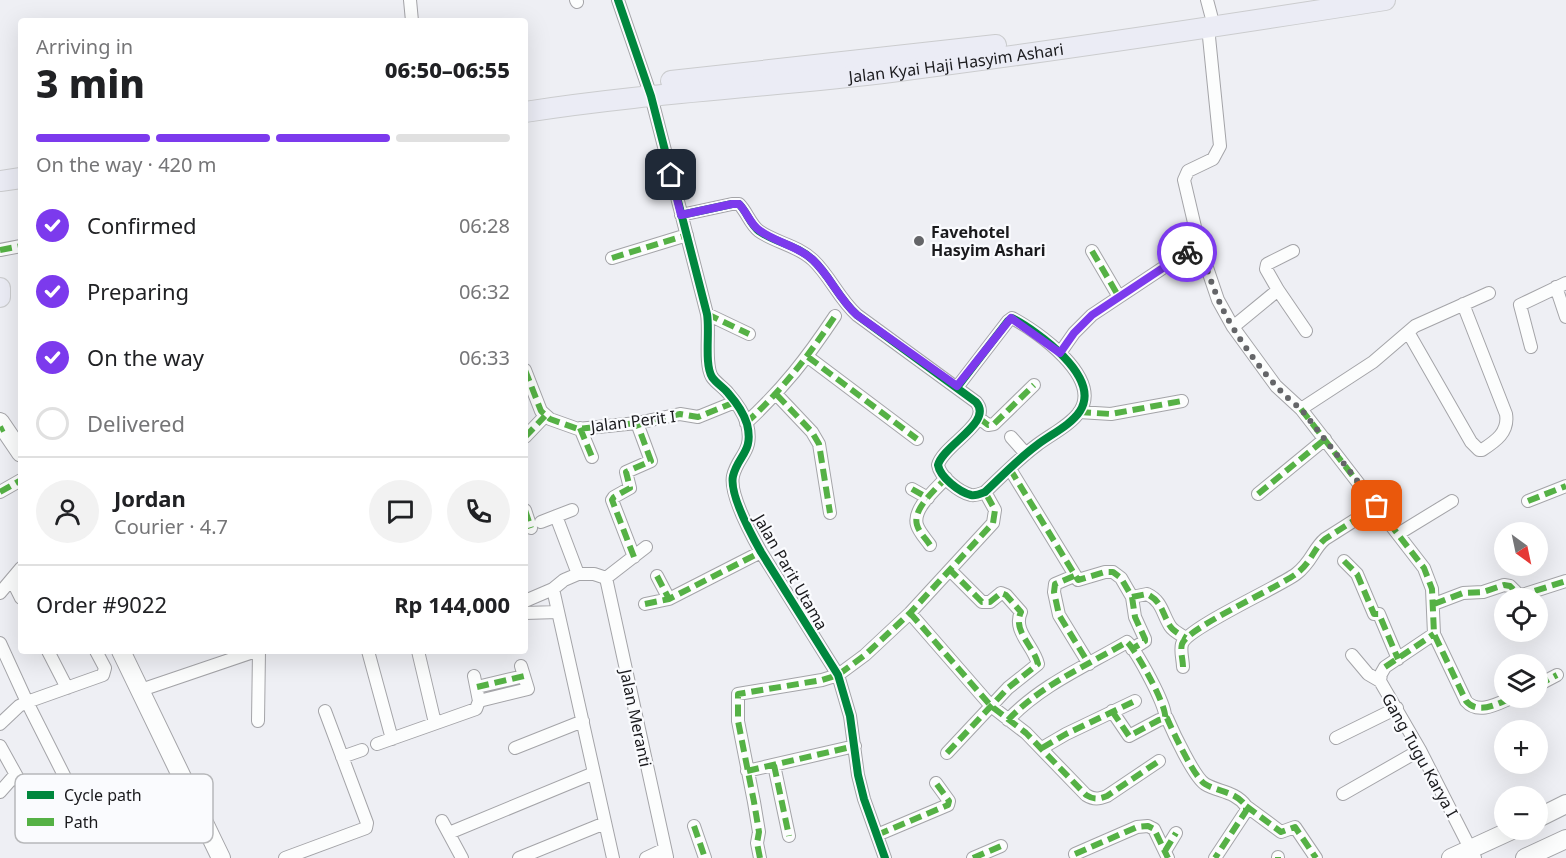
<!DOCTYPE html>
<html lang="en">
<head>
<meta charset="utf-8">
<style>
  body { margin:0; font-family:"Noto Sans",sans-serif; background:#f2f2f2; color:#202124; height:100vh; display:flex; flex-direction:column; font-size:22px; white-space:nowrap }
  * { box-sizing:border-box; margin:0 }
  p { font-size:20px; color:#757577 }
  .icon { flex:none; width:33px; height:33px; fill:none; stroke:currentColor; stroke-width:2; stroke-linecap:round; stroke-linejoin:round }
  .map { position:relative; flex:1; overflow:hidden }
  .details { position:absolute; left:18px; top:18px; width:510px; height:636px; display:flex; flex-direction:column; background:#fff; border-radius:6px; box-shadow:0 6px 24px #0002 }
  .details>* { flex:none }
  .needle { width:39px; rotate:147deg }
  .tools { position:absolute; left:1494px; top:522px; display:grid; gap:12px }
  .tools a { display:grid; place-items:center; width:54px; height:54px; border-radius:50%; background:#fff; box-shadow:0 6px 24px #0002; font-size:30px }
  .pin { position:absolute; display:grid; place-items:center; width:51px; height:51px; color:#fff; margin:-26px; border-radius:12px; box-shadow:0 3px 9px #0006 }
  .courier { position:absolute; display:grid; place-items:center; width:60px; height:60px; margin:-30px; border:4px solid #7c3aed; border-radius:50%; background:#fff; color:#222; box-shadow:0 2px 8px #0007 }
  .head em { font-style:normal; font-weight:800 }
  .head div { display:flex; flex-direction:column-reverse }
  .head { display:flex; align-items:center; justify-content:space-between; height:102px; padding:0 18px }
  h1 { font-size:39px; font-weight:800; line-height:45px }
  .bar { display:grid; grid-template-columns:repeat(4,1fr); gap:9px 6px; align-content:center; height:72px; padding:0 18px }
  .bar i { height:8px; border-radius:4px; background:#e0e0e0 }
  .bar .active { background:#7c3aed }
  .bar p { grid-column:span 4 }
  .line { display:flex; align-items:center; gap:15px; padding:0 18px; border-top:2px solid #e0e0e0 }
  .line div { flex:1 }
  .round { display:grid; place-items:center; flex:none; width:63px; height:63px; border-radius:32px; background:#f2f2f2 }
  ol { padding:0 18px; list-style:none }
  li { display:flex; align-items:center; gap:18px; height:66px }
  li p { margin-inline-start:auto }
  li .icon { padding:6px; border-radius:50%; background:#7c3aed; color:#fff; stroke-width:4 }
  li:last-child { color:#757577 }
  li i { width:33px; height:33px; border:3px solid #e0e0e0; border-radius:50% }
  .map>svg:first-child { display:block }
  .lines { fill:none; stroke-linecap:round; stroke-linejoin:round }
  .street-casing { stroke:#a4a4a8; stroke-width:14 }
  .secondary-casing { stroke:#a4a4a8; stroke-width:20 }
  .primary-casing { stroke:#cbccce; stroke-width:22 }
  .street { stroke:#fcfdfd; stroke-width:12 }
  .secondary { stroke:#fcfdfd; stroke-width:18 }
  .primary { stroke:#ebecf5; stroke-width:20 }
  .quiet { stroke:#55b145; stroke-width:6; stroke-dasharray:12 6; stroke-linecap:butt }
  .cycleway-casing { stroke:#fafbfe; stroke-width:11 }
  .cycleway { stroke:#00873e; stroke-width:8 }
  .done { stroke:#646568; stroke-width:6; stroke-dasharray:0 10.8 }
  .route { stroke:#7c3aed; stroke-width:8 }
  .poi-dot { fill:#646568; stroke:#fafbfe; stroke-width:2 }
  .labels { text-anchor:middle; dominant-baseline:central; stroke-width:4.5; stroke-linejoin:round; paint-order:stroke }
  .street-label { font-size:16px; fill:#1a1a1d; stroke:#fafbfe }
  .poi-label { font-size:16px; font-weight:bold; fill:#1a1a1d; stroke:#fafbfe; text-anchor:start }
  .key { fill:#fafbfe; stroke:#b7b8ba; stroke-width:1.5 }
  .key-label { font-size:16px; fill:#1a1a1d }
</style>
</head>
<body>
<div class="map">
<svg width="1566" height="858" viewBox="0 0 1566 858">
  <rect width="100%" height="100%" fill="#eeeff4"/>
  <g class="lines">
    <g class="street-casing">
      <path id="street" d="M410,0L412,21
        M576,0L577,2
        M618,0L651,96L707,314C710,331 704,364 712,377C716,383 723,387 728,393C735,401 744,414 747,424C754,452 738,455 733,476C729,494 752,536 761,552L838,675L850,716L858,775L864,799L885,858
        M1207,0L1211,15
        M1208,27L1220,146L1213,159L1188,171L1184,180L1199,244L1218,300L1233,327L1276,386L1301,409L1424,568L1432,589L1434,634L1466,701C1478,715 1497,704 1511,698
        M681,215L732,204H739C747,212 750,224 759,231C776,243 797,245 813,260C830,276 839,299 857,315L976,402C994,422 943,445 938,465C940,477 959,492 971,495C976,496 980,494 985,492C1002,476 1018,459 1037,445C1050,435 1071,425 1080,411C1102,377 1037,331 1012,318L1008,321L958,386
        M0,250L21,246
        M1092,251L1119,297
        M1293,251L1267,264L1266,269L1278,290L1306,331
        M612,258L687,235
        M1556,287L1566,317
        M707,314L749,334
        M1233,327L1278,290
        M1408,332L1471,442L1479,450H1482C1496,441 1509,432 1506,414L1463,304
        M1531,347L1520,305L1566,283
        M1060,353L1074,333L1092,315L1199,244
        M808,357L917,439
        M525,370L541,411L550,419L578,429L637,423L680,414L698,417L735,402
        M777,395L812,432L819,444L830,513
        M1301,409L1373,362L1415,326L1489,293
        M1079,412L1111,414L1182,401
        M979,418L988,425L994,424L1034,385
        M746,423C783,389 807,358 835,316
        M580,428L592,457
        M525,437L545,416
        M1011,437L1026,454
        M1010,469L1078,580L1105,572H1113L1121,578L1132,597L1135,617L1145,639V641L1132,649
        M912,489L928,498
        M0,492L21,480
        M1258,494L1325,439
        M1528,501L1566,486
        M525,510L531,528
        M556,516L578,574
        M541,522L572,510
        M1398,534L1452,501
        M930,545C926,539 919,532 917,525C912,509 936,489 946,478
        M634,557L612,500L614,497L630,488L626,472L651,461L637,423
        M1344,561L1357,574L1374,614H1379L1398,659
        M657,576L669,599
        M1074,576L1055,584L1054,592L1059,615L1089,664
        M606,578L667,857
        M606,578L646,547
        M12,580L21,598
        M553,589L613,858
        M0,593L21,568
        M1132,597L1147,594C1162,601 1162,613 1170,626C1173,631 1181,635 1186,638
        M525,601L553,589L564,580L578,574H594L606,578
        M645,604L669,599L761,552
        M1434,604L1463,593L1483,592L1504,585L1510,586L1517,593L1522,595L1566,581
        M525,613L558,612
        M910,613L991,706L1026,733L1086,795C1094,800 1099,799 1107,796L1159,761
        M1434,634L1385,667L1381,674L1380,681L1420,750L1475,858
        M0,643L27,702L85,817
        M48,651L67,688
        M368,651L392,739
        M418,651L435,723
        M1352,655L1368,674L1380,681
        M1183,667C1183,660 1180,651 1182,644C1187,628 1277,588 1296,574C1312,562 1313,549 1325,539L1377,506
        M1538,685L1557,675
        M477,687L524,676
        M141,690L256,651
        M479,701L528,689L521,666
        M1112,711L1129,736L1159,720L1167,718C1173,732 1194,777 1205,784C1218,792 1235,791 1246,806V811L1215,858
        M1008,720C1041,685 1086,666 1127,642C1136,650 1167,706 1165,717
        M258,721L259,651
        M0,724L19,706L27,702L103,675L105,668L96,651
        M1336,738L1397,708
        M377,744L476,709L479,701L474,676
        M0,746L40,818
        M515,748L583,721
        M1042,748L1066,734L1135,701
        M947,753L1008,688L1038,664C1034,646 1012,631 1021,612L1006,595L1001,593L990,602H982L950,570
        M342,757L362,750
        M774,765L789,836
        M747,771L855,746
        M0,792L15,775
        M1343,794L1420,750
        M1246,806L1281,832L1295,827L1316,858
        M442,821L462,858
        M694,826L705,858
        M449,833L594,773
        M877,835L948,805L949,801L936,783
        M1165,851L1176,833
        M1075,854L1137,827L1148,826L1154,829L1168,858
        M285,858L366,828L367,823L325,711
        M519,858L605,823
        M646,858L665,849
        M760,858L757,843L759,832L754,802L738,721V694L822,680L838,675L865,655L910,613L993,523L995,510L985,492
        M973,858L1001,846
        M1278,858V857"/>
    </g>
    <g class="secondary-casing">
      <path id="secondary" d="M0,422L21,453
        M121,651L221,858
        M1538,818L1566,804
        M1451,858L1512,830
        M1525,858L1566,839"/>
    </g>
    <g class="primary-casing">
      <g id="primary">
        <path d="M671,81L996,45"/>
        <path id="s1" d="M525,112C646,93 769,87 891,72C1056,51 1220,26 1385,0"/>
        <path d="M0,181L21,178"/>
        <path d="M0,288V297"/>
      </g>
    </g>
    <use href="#street" class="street"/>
    <use href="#secondary" class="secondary"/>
    <use href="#primary" class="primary"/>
    <path class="quiet" d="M0,250L21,246
      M1092,251L1119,297
      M612,258L687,235
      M707,314L749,334
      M1060,353L1074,333L1092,315L1199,244
      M808,357L917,439
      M525,370L541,411L550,419L578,429L637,423L680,414L698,417L735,402
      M777,395L812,432L819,444L830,513
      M1301,409L1424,568L1432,589L1434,634L1466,701C1478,715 1497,704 1511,698
      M1079,412L1111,414L1182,401
      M979,418L988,425L994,424L1034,385
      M746,423C783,389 807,358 835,316
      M580,428L592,457
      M0,430L4,428
      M525,437L545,416
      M1010,469L1078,580L1105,572H1113L1121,578L1132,597L1135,617L1145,639V641L1132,649
      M912,489L928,498
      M0,492L21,480
      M1258,494L1325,439
      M1528,501L1566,486
      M525,510L531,528
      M930,545C926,539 919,532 917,525C912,509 936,489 946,478
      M634,557L612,500L614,497L630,488L626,472L651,461L637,423
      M1344,561L1357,574L1374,614H1379L1398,659
      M657,576L669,599
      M1074,576L1055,584L1054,592L1059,615L1089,664
      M1132,597L1147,594C1162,601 1162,613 1170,626C1173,631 1181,635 1186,638
      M645,604L669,599L761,552
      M1434,604L1463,593L1483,592L1504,585L1510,586L1517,593L1522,595L1566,581
      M910,613L991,706L1026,733L1086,795C1094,800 1099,799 1107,796L1159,761
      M1183,667C1183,660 1180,651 1182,644C1187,628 1277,588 1296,574C1312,562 1313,549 1325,539L1377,506
      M1385,667L1434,634
      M1538,685L1557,675
      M477,687L524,676
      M1112,711L1129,736L1159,720L1167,718C1173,732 1194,777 1205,784C1218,792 1235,791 1246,806V811L1215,858
      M1008,720C1041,685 1086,666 1127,642C1136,650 1167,706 1165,717
      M1042,748L1066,734L1135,701
      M947,753L1008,688L1038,664C1034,646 1012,631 1021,612L1006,595L1001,593L990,602H982L950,570
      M774,765L789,836
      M747,771L855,746
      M1246,806L1281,832L1295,827L1316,858
      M694,826L705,858
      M877,835L948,805L949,801L936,783
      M1165,851L1176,833
      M1075,854L1137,827L1148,826L1154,829L1168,858
      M760,858L757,843L759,832L754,802L738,721V694L822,680L838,675L865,655L910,613L993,523L995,510L985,492
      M973,858L1001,846
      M1278,858V857"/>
    <g class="cycleway-casing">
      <path id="cycleway" d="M618,0L651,96L707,314C710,331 704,364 712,377C716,383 723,387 728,393C735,401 744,414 747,424C754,452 738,455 733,476C729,494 752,536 761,552L838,675L850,716L858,775L864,799L885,858
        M681,215L732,204H739C747,212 750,224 759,231C776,243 797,245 813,260C830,276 839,299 857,315L976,402C994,422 943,445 938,465C940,477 959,492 971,495C976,496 980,494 985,492C1002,476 1018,459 1037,445C1050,435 1071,425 1080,411C1102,377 1037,331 1012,318L1008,321L958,386"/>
    </g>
    <use href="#cycleway" class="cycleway"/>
  </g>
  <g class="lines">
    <path class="done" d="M1187,252L1199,244C1205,263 1211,283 1219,301C1233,334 1272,388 1301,409L1377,506"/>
    <path class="route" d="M671,175L681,215L732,204H739C747,212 750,224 759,230C776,243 797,245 813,260C830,276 839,299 857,315L957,386L1011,318L1060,353L1074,333L1092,315L1187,252"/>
  </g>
  <circle class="poi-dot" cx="919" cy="241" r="6"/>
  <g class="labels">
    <g class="street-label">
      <text stroke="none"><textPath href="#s1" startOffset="434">Jalan Kyai Haji Hasyim Ashari</textPath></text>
      <text transform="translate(633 421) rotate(-7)">Jalan Perit I</text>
      <text transform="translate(791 572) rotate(60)">Jalan Parit Utama</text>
      <text transform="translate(636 718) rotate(78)">Jalan Meranti</text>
      <text transform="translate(1420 755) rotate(61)">Gang Tugu Karya I</text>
    </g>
    <g class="poi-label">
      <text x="931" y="232">Favehotel<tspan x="931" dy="18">Hasyim Ashari</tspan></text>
    </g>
  </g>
  <rect x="15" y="774" width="198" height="69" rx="9" class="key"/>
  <rect x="27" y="791" width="27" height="8" fill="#00873e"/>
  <rect x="27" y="818" width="27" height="8" fill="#55b145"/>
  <g class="key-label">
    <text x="64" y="801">Cycle path</text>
    <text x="64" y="828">Path</text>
  </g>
</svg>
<div class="tools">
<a><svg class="needle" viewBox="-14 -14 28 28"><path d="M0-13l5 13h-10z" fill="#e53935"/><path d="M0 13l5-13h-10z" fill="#757577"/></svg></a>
<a><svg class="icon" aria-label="locate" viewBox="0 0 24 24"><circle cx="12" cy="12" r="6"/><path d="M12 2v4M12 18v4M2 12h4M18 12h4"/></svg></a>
<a><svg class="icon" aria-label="layers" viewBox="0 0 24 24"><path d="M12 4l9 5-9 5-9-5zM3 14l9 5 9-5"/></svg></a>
<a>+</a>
<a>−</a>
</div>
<div class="pin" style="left:1377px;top:506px;background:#ea580c"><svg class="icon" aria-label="bag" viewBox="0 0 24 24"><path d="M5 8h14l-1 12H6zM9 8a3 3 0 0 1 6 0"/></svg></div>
<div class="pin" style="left:671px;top:175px;background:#1f2937"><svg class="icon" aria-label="home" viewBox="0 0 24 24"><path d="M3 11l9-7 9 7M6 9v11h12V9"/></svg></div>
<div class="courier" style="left:1187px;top:252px"><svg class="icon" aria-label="bike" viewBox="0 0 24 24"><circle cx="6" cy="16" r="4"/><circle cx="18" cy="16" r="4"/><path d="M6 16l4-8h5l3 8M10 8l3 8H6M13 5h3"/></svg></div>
<section class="details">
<div class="head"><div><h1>3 min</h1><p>Arriving in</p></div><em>06:50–06:55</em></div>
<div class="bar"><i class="active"></i><i class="active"></i><i class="active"></i><i></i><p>On the way · 420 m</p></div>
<ol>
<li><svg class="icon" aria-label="check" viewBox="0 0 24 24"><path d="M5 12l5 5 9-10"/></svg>Confirmed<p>06:28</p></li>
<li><svg class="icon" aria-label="check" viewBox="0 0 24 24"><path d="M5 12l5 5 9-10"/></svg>Preparing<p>06:32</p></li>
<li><svg class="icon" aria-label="check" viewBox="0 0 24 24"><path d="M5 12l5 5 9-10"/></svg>On the way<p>06:33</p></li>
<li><i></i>Delivered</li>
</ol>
<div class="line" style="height:108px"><a class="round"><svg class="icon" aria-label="person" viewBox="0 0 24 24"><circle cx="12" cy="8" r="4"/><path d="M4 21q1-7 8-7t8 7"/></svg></a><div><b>Jordan</b><p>Courier · 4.7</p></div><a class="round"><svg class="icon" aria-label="chat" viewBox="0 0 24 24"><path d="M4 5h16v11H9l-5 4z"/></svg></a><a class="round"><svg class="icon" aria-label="phone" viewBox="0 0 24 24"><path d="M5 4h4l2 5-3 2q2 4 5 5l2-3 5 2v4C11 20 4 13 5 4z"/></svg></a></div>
<div class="line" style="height:78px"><div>Order #9022</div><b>Rp 144,000</b></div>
</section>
</div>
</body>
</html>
